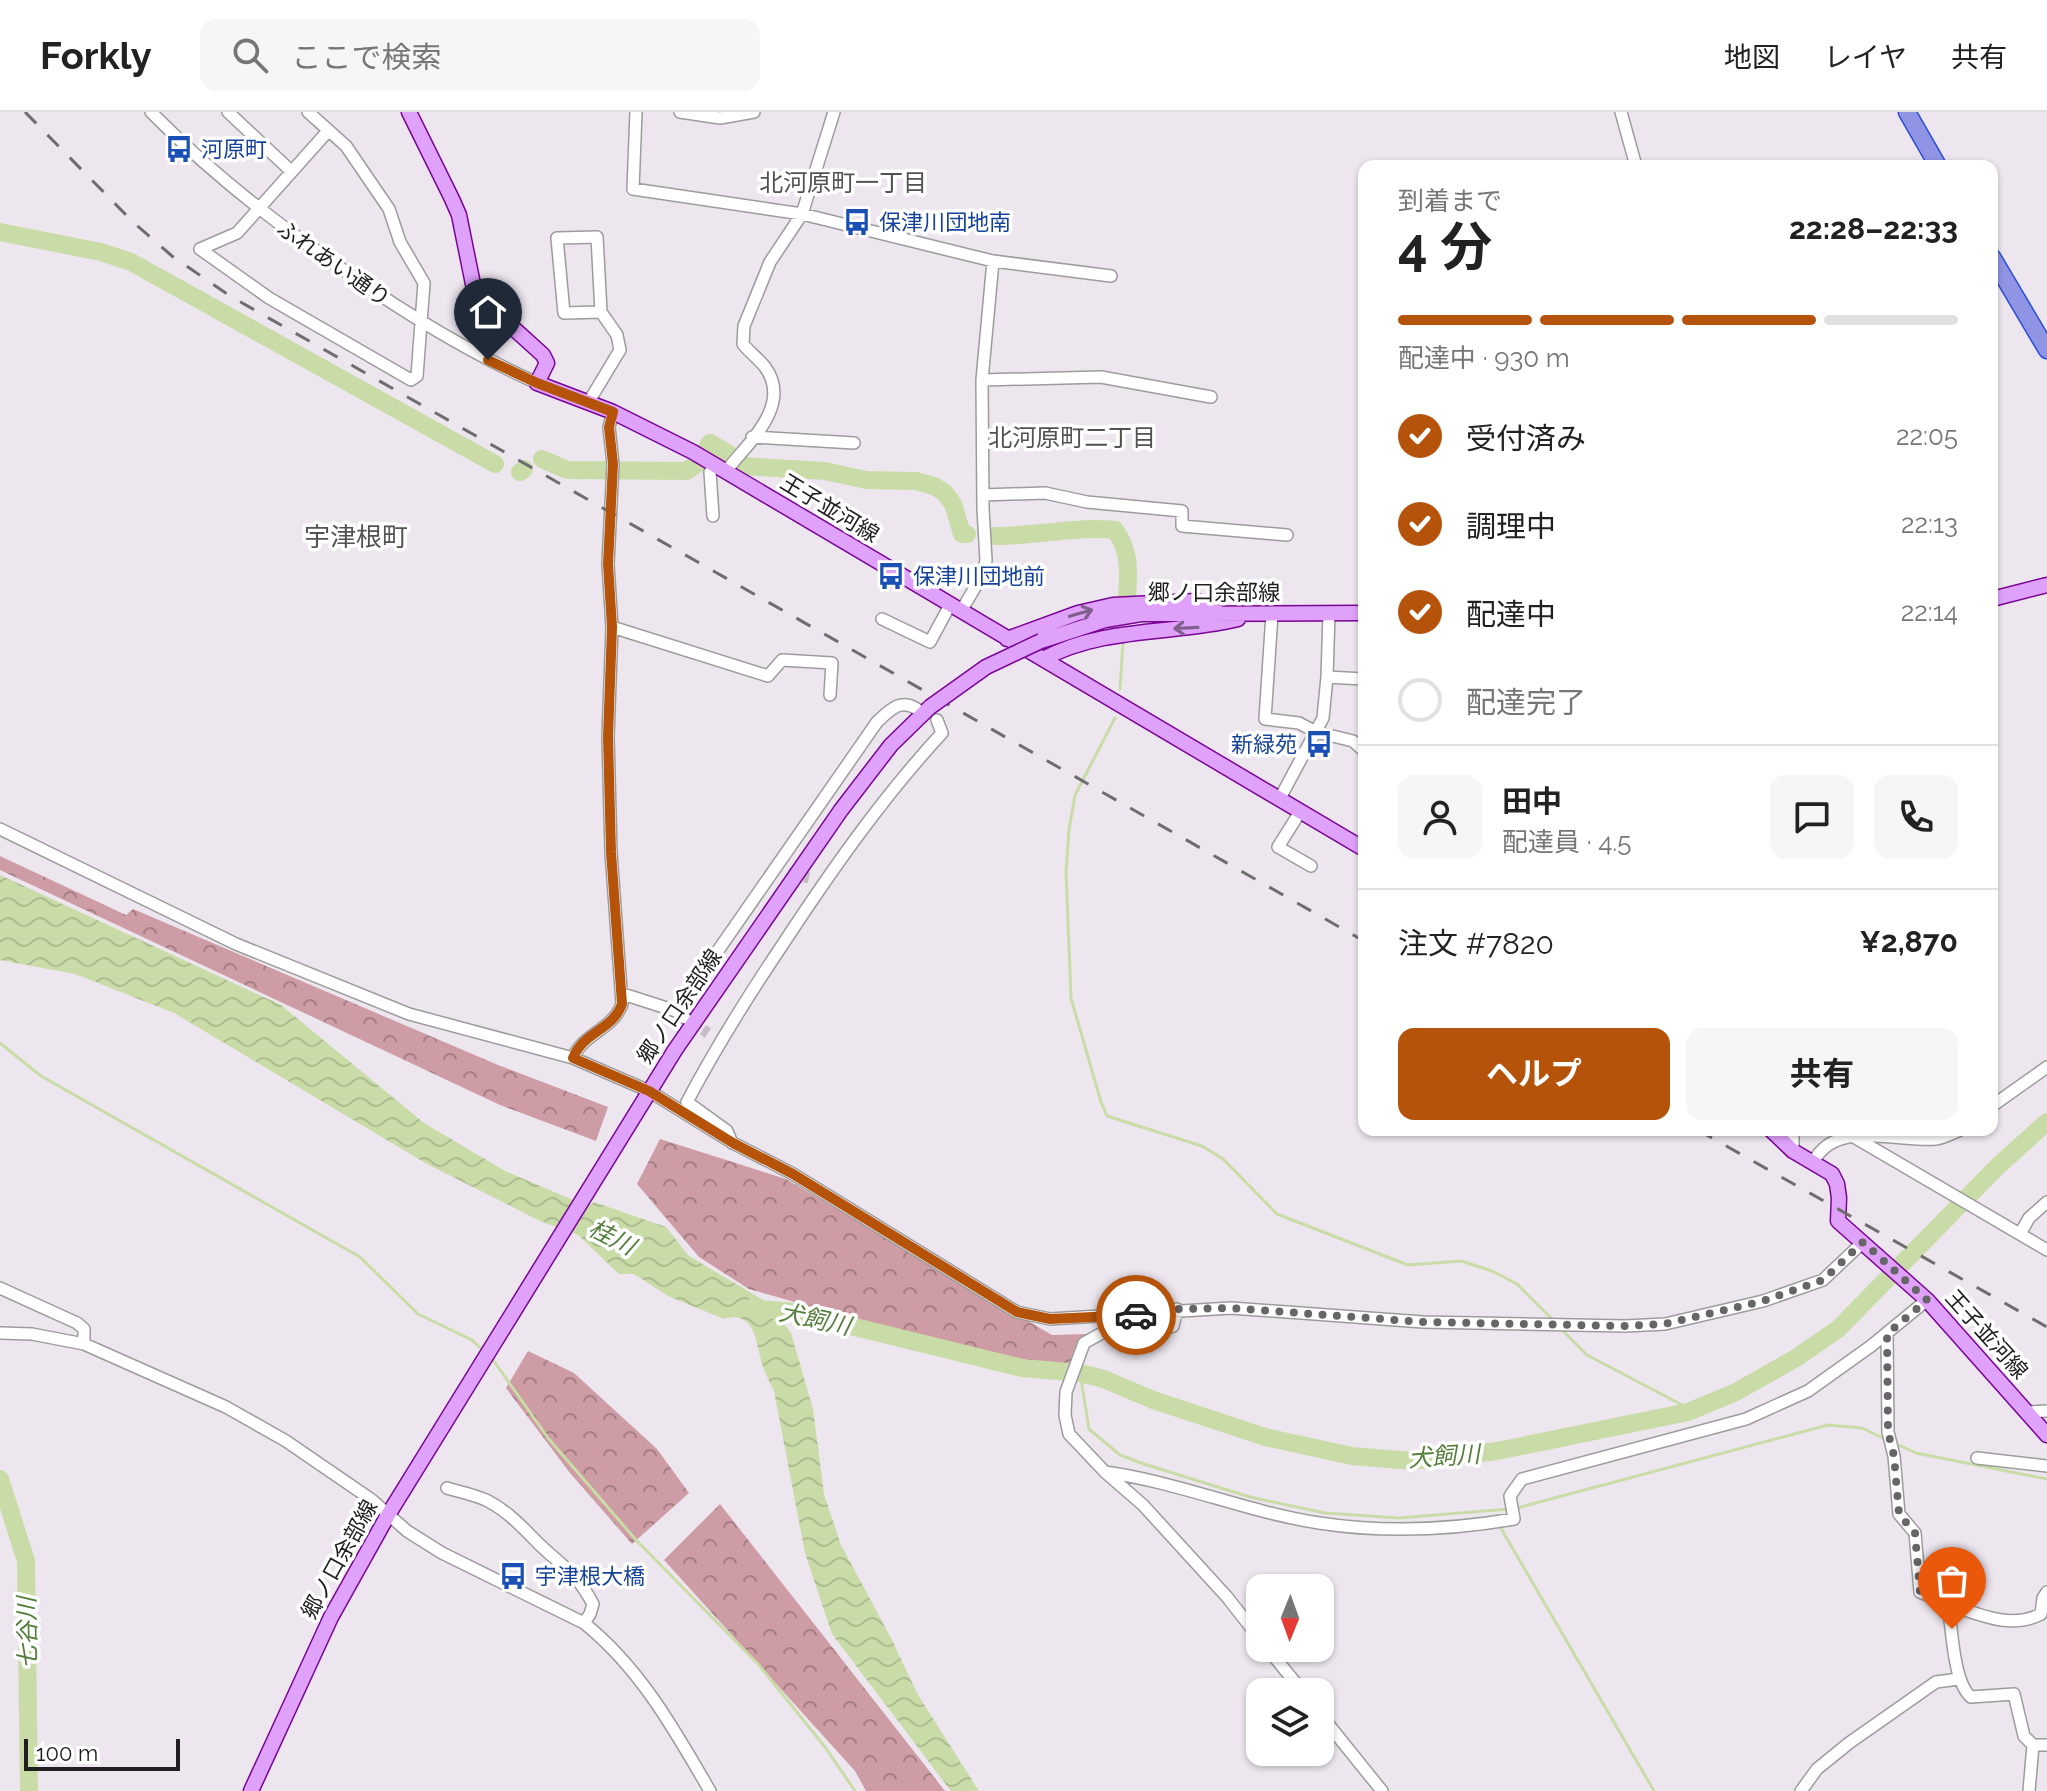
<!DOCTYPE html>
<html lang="ja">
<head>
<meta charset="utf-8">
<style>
  body { margin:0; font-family:Raleway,"Noto Sans JP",sans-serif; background:#f6f6f6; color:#222; height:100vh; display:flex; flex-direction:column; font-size:30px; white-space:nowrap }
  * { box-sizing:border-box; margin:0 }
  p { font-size:26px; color:#767676 }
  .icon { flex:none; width:44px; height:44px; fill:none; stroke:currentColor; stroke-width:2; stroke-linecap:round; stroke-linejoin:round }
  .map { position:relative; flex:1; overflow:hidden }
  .sheet { position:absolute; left:1358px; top:48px; width:640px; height:976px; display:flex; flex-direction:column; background:#fff; border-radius:16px; box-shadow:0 2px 6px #0004 }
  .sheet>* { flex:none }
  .needle { width:52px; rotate:181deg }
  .fabs { position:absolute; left:1246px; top:1462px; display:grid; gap:16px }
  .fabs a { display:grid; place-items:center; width:88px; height:88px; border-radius:16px; background:#fff; box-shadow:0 2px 6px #0004; font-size:40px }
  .scale { position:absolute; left:24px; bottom:20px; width:156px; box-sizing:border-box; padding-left:8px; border:4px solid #1f1f1f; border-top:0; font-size:22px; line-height:28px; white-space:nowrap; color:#1f1f1f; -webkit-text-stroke:6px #fff; paint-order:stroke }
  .pin { position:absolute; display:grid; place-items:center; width:68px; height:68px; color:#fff; margin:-82px -34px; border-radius:50% 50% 50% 0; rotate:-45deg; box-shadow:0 0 8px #0007 }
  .pin .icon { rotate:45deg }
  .courier { position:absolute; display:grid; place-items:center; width:80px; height:80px; margin:-40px; border:6px solid #b45309; border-radius:50%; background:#fff; color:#222; box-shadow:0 2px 10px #0007 }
  .overview em { font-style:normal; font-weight:700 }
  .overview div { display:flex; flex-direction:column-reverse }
  .overview { display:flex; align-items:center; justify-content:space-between; height:136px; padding:0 40px }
  h1 { font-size:52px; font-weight:700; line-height:60px }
  .bar { display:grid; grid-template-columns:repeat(4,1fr); gap:12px 8px; align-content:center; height:96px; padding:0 40px }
  .bar i { height:10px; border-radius:6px; background:#e0e0e0 }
  .bar .on { background:#b45309 }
  .bar p { grid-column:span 4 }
  .line { display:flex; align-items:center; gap:20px; padding:0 40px; border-top:2px solid #e0e0e0 }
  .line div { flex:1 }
  .round { display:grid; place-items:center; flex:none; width:84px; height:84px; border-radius:16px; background:#f6f6f6 }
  ol { padding:0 40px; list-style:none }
  li { display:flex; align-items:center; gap:24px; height:88px }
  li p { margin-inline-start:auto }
  li .icon { padding:8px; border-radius:50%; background:#b45309; color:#fff; stroke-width:4 }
  li:last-child { color:#767676 }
  li i { width:44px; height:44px; border:4px solid #e0e0e0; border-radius:50% }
  .action { display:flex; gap:16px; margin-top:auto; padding:16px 40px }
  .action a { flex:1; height:92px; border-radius:16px; background:#b45309; color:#fff; font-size:32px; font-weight:700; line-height:92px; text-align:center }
  .action a+a { background:#f6f6f6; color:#222 }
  header { display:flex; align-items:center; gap:48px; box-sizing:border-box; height:112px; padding:0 40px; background:#fff; border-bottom:2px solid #e0e0e0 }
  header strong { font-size:38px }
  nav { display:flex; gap:44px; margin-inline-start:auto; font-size:28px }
  .search { width:560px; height:72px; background:#f6f6f6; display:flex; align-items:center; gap:20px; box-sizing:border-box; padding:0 28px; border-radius:16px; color:#767676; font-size:30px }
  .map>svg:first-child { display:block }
  .forest { fill:url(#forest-crowns) }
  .water { fill:url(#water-waves) }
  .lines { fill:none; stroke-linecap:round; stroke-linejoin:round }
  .stream { stroke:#c9dca7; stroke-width:3 }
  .river { stroke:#c9dca7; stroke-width:18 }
  .minor-tunnel { stroke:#c4bec5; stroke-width:11; stroke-dasharray:11 5.5; stroke-linecap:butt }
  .minor-casing { stroke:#9c9c9c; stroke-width:14 }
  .major-casing { stroke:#790595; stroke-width:17 }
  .highway-casing { stroke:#2b4ed5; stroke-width:19 }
  .minor { stroke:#fff; stroke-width:11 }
  .major { stroke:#dfa1f9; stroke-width:14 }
  .highway { stroke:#9094e4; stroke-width:16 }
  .rail { stroke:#6d6d6d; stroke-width:3; stroke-dasharray:16 16; stroke-linecap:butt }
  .major-bridge-casing { stroke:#790595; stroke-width:17; stroke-linecap:butt }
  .major-bridge { stroke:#dfa1f9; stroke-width:14 }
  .oneway { stroke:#7f608c }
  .done { stroke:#676568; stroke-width:8; stroke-dasharray:0 14.4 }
  .route { stroke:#b45309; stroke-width:10 }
  .labels { text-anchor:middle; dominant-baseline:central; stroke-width:7; stroke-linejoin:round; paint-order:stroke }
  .transit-label { font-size:22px; fill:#164399; stroke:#fff; text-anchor:start }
  .street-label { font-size:22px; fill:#1f1f1f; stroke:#fff }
  .neighbourhood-label { font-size:24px; fill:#525252; stroke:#fff }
  .water-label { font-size:24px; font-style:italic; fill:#547e3c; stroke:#fff }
  .quarter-label { font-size:26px; fill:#525252; stroke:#fff }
</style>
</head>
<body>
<header>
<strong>Forkly</strong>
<div class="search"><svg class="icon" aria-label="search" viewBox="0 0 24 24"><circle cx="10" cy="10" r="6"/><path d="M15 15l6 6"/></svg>ここで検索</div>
<nav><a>地図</a><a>レイヤ</a><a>共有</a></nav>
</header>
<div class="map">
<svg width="2047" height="1679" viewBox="0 0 2047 1679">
  <defs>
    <pattern id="forest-crowns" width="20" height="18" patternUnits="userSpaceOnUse" patternTransform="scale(2)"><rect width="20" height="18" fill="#cd9ca4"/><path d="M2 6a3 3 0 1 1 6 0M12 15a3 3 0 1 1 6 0" fill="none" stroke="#a67f85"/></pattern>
    <pattern id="water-waves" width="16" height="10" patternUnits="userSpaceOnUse" patternTransform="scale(2)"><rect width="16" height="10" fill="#c9dca7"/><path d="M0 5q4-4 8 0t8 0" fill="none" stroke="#acbc8f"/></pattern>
  </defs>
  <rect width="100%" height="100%" fill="#ede6ef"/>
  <path class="forest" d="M0,744L126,803L133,797L498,953L608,995L596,1029L500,993L0,758Z
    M660,1027L786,1067L1052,1223L1087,1222L1069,1251L1038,1253L908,1222L749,1177L699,1145L637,1072Z
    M528,1239L574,1261L657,1337L689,1381L632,1432L570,1361L506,1276Z
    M720,1392L945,1679H866L855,1659L664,1448Z"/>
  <path class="water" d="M0,763L281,893L424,1011L505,1059L587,1094L594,1090L666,1115L689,1144L768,1191L791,1221L813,1297L824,1382L841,1433L890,1524L918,1583L979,1679H951L832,1522L805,1441L774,1279C770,1271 766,1263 763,1255C756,1235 757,1197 724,1207L668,1184L634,1162H619L578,1123L540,1109L427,1052L174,901L75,862L0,848Z"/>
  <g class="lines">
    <path class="stream" d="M1120,577L1123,531
      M1115,606L1075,683L1069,718L1066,760L1071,886L1101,990L1107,1004L1202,1034L1223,1047L1277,1102L1408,1153L1461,1149L1492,1159L1517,1172L1554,1209
      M0,931L41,964L360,1145L418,1202L472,1228L485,1240
      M1562,1218L1587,1243L1684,1294L1688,1300
      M491,1245L548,1326L636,1428L758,1552L825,1635L855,1679
      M1080,1261L1089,1317L1120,1343L1144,1352L1250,1385L1325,1401L1399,1406L1509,1397
      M1894,1331L1916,1341L2047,1367
      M1517,1396L1828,1313L1862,1316L1887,1328
      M1499,1413L1654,1679"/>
    <path class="river" d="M0,120L101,140L131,150L495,352
      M542,347L567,358L687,359L699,350L710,331L729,342
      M743,354L825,359L866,368L916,369L934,374L944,380L953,392L962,422H967
      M520,360L524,357
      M995,424C1036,424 1076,414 1115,418C1130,439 1129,459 1127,484
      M752,1196L794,1200L1022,1256L1080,1261L1104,1267L1153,1288L1265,1325L1352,1344L1412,1349L1497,1339L1688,1300L1736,1280L1796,1246L1838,1217L1998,1054L2047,1010
      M0,1367L26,1449L29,1679"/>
    <path class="minor-tunnel" d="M788,761L809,766
      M689,909L708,921"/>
    <g class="minor-casing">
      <path id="minor" d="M151,0C201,51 256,96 314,137C385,189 457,235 537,271
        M228,0L291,59
        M636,0L633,77L802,102L993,149L1111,164
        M680,0L720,6L754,0
        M1621,0L1636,54
        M200,137L269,186L411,268L417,264L424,171L400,130L389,97L346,34L308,0
        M200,137L237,121L328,19
        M982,268L1101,265L1211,285
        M588,291L620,238L617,223L601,200L564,201L557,126L597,125L601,200
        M752,325L854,331
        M726,359C748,331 793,293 765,255C759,247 750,241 743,232L744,214L770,150L802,102L834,0
        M983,383L1045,381L1087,390L1182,399V414L1287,423
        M713,404L710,360L716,353
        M961,499L983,462L986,448L983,397L982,268L993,149
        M1272,502L1265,607L1299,611L1316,620L1353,629L1364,639
        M882,507L930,530L950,493
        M612,515L768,564L782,548L832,551L830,583
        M1327,565L1364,567
        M1279,688L1323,606L1327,565L1329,502
        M1300,700L1278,735L1311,754
        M0,717L236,832L409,902L573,946L649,979L733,1031L793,1062L1017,1200L1050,1207L1231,1196L1423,1210L1625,1214L1665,1212L1763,1189L1823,1168L1863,1130
        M623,882L676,899L685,906
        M676,899L877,610C890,598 900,586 917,597
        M573,946C583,921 613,918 622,892L611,740L608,625L612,515L608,452L613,352L609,315L613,300
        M1992,994L2047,955
        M1793,1018V1039
        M1842,1018L2047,1138
        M732,1031L727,1019L687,990C716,935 748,884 783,832C831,759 882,686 942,621L937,608
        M1813,1051C1834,1006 1897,1031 1936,1027C1944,1026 1953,1021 1960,1018
        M2020,1122L2029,1106L2047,1090
        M0,1176L77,1211L84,1217V1232
        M1177,1197L1173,1214L1165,1217L1102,1221L1084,1231L1066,1280L1065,1303L1069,1322L1105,1360L1143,1393L1227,1485L1260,1527
        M0,1221L32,1222L84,1232L226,1295L286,1329L372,1388L407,1419L442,1441L584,1511C640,1556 674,1617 710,1679
        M1887,1222L1888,1320L1894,1344L1899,1402L1915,1421L1920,1480L1948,1492C1952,1516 1953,1570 1971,1585L2014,1582L2024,1624L2033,1633H2047
        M2027,1300L2047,1299
        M1977,1346L2047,1354
        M1105,1360C1178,1370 1247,1400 1319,1411C1384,1421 1450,1418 1514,1407L1510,1384L1522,1367L1746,1307L1808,1279L1871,1234L1927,1188
        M447,1376C460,1380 476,1383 488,1389C509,1400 524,1417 540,1433C564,1456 576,1460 593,1492L590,1502L584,1511
        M1948,1492C1979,1502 2010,1518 2041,1502L2043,1486L2047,1480
        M1267,1536L1303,1580
        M1320,1602L1382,1679
        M1801,1679L1817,1657L1849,1631L1936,1570L1959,1567
        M2029,1679L2033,1633"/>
    </g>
    <g class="major-casing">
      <path id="major" d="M409,0L452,87L459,103L473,172L480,186L543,243L547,251L537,271L613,300L693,340L1364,737
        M1992,487L2047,473
        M1007,527L1078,501L1113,493L1197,489L1219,501
        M1041,529L1105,508L1141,502L1364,501
        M1043,547C1104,514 1173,523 1238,507
        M1771,1018L1793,1039L1832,1062L1837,1072L1839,1086L1838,1109L1927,1188L2047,1323
        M251,1679L331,1505L388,1403L675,938L841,698L891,633L930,595"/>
    </g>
    <g class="highway-casing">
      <path id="highway" d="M1907,0L1938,54
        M1992,145L2047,238"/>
    </g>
    <use href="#minor" class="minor"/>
    <use href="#major" class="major"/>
    <use href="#highway" class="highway"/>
    <path class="rail" d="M25,0L133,110L172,144L230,184L1364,829
      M1698,1018L2047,1215"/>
    <g class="major-bridge-casing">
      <path id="major-bridge" d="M930,595L986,555L1041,529"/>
    </g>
    <use href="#major-bridge" class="major-bridge"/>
  </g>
  <defs><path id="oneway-shaft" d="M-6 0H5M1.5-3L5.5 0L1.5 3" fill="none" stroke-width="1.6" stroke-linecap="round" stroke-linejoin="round" transform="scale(2)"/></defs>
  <g class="oneway">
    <use href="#oneway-shaft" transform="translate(1081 501) rotate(-16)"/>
    <use href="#oneway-shaft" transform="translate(1186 516) rotate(177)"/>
  </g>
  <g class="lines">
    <path class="done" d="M1136,1203L1177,1197L1231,1196L1423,1210L1625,1214L1665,1212L1763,1189L1823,1168L1863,1130L1927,1188L1887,1222L1888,1320L1894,1344L1899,1402L1915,1421L1920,1480L1948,1492L1952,1517"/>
    <path class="route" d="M488,248L537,271L613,300L609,315L613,352L608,452L612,515L608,625L611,740L622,892C613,918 583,920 573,946L649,979L733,1031L793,1062L1017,1200L1050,1207L1136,1203"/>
  </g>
  <defs>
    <g id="bus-bare" transform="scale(2.16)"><path d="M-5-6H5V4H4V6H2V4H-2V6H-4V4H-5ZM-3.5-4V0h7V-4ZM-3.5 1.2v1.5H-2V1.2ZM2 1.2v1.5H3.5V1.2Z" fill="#1a4fb4" stroke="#fff" stroke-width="2.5" paint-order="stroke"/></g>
  </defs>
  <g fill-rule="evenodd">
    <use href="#bus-bare" x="179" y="37"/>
    <use href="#bus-bare" x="857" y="110"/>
    <use href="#bus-bare" x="891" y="464"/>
    <use href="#bus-bare" x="1319" y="632"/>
    <use href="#bus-bare" x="513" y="1464"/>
  </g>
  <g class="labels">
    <g class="transit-label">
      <text x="201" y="37">河原町</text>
      <text x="879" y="110">保津川団地南</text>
      <text x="913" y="464">保津川団地前</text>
      <text x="1297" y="632" text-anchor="end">新緑苑</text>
      <text x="535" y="1464">宇津根大橋</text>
    </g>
    <g class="street-label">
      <text transform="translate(334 151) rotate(35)">ふれあい通り</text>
      <text transform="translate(830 396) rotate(31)">王子並河線</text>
      <text x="1214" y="480">郷ノ口余部線</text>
      <text transform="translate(679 894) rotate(-56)">郷ノ口余部線</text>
      <text transform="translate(1987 1222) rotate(48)">王子並河線</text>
      <text transform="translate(339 1447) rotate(-61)">郷ノ口余部線</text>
    </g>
    <g class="neighbourhood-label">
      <text x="843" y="70">北河原町一丁目</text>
      <text x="1072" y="325">北河原町二丁目</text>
    </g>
    <g class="water-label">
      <text transform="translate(612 1125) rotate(27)">桂川</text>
      <text transform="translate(815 1207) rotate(12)">犬飼川</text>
      <text transform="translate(1444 1344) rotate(-4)">犬飼川</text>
      <text transform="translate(27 1521) rotate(-91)">七谷川</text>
    </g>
    <g class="quarter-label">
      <text x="356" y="425">宇津根町</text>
    </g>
  </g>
</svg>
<div class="fabs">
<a><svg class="needle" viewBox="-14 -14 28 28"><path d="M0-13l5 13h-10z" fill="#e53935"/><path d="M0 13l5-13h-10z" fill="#767676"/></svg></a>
<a><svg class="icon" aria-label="layers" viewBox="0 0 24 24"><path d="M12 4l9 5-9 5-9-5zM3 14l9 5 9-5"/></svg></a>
</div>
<div class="scale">100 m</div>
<div class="pin" style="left:1952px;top:1517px;background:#ea580c"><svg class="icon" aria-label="bag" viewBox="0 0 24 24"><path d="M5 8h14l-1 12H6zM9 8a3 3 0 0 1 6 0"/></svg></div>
<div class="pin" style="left:488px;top:248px;background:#1f2937"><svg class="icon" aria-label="home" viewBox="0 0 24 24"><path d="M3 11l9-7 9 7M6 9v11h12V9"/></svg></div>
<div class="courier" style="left:1136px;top:1203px"><svg class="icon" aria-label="car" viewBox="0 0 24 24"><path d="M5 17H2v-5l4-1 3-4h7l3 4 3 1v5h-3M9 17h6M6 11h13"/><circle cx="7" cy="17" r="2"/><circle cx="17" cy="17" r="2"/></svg></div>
<section class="sheet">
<div class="overview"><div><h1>4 分</h1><p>到着まで</p></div><em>22:28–22:33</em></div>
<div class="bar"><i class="on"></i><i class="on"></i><i class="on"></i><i></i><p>配達中 · 930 m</p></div>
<ol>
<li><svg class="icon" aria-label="check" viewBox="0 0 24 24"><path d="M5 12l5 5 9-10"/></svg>受付済み<p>22:05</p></li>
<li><svg class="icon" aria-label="check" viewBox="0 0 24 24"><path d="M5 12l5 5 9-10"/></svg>調理中<p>22:13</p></li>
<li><svg class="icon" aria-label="check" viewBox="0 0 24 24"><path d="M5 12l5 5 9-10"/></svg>配達中<p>22:14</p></li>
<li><i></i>配達完了</li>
</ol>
<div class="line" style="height:144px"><a class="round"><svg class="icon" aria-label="person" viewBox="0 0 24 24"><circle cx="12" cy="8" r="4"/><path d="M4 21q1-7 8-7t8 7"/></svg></a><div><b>田中</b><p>配達員 · 4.5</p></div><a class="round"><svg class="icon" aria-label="chat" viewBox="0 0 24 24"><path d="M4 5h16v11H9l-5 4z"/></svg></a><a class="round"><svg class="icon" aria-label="phone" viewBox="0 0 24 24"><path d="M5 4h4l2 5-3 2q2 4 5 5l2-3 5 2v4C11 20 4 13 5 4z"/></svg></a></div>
<div class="line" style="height:104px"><div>注文 #7820</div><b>¥2,870</b></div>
<div class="action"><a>ヘルプ</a><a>共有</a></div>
</section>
</div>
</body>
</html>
